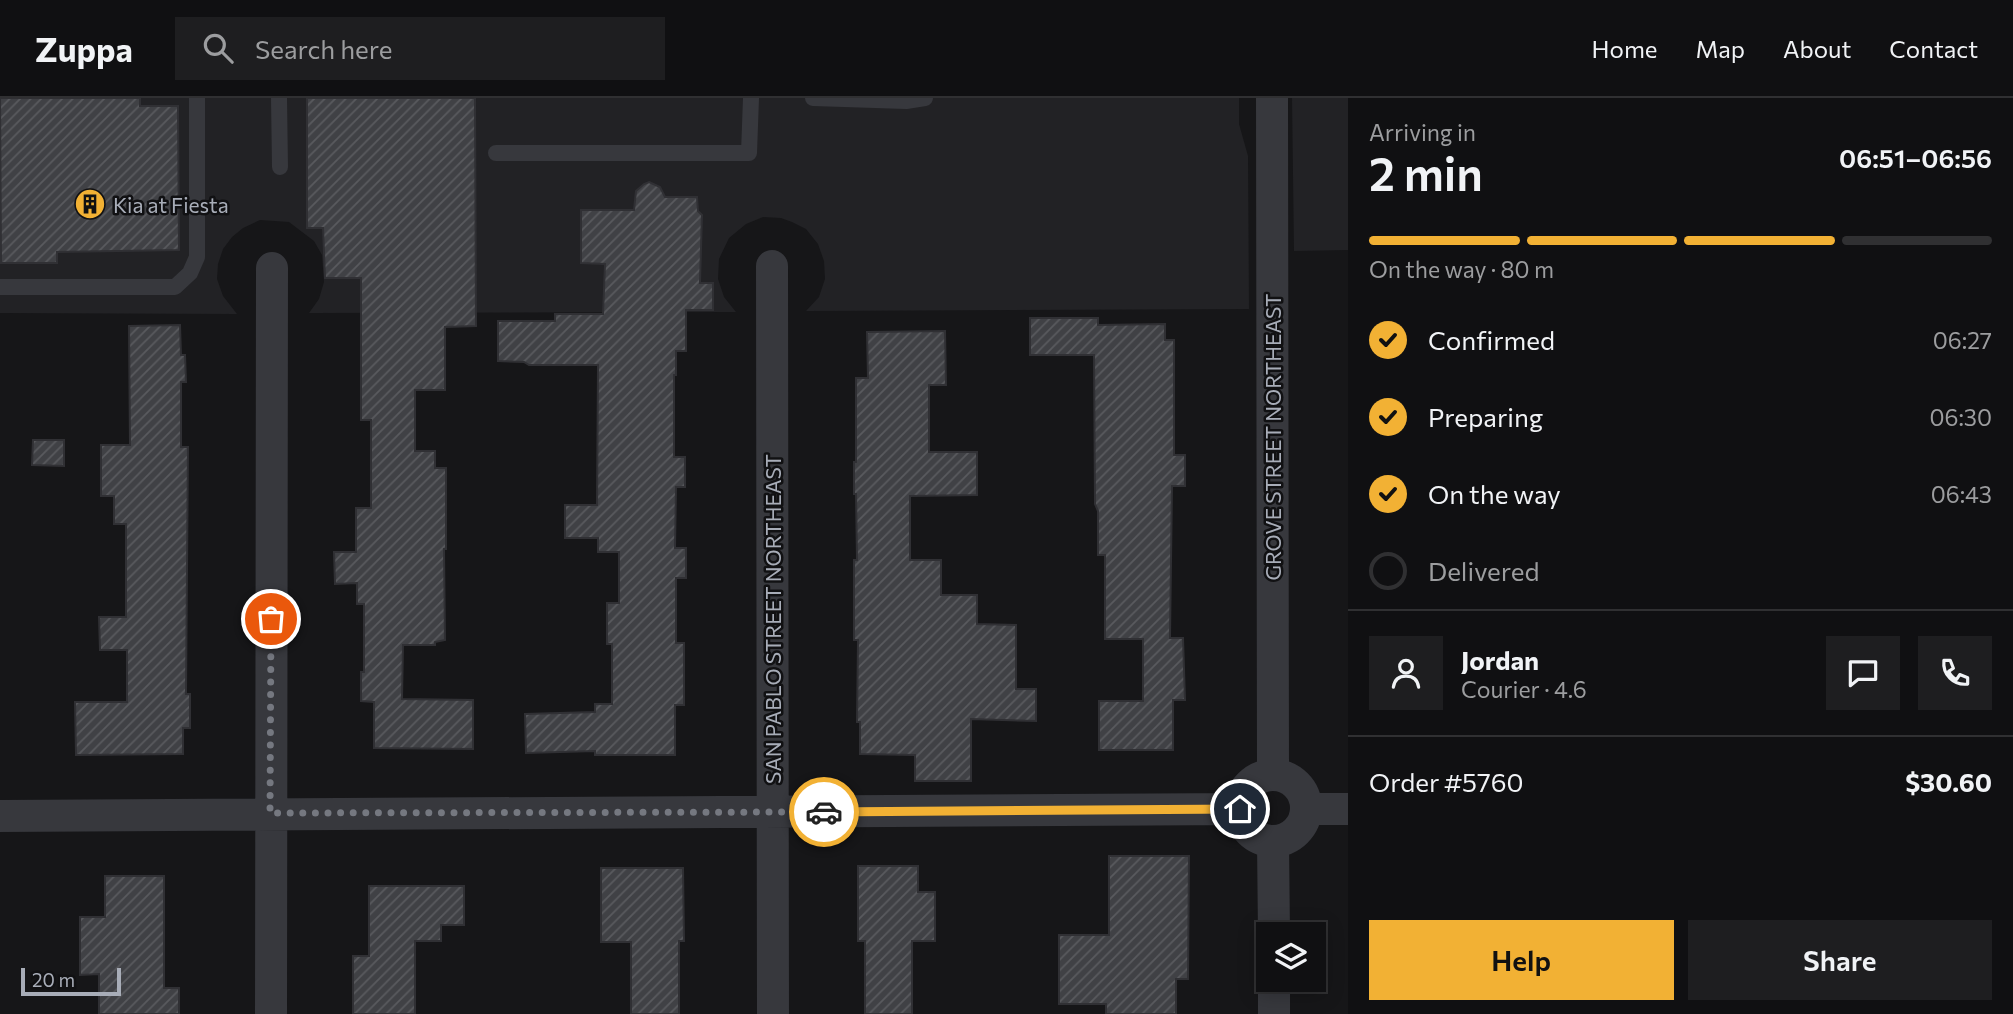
<!DOCTYPE html>
<html lang="en">
<head>
<meta charset="utf-8">
<style>
  body { margin:0; font-family:Commissioner,sans-serif; background:#1e1e20; color:#f1f3f6; height:100vh; display:flex; flex-direction:column; font-size:26px; white-space:nowrap }
  * { box-sizing:border-box; margin:0 }
  p { font-size:23px; color:#9c9d9f }
  .icon { flex:none; width:38px; height:38px; fill:none; stroke:currentColor; stroke-width:2; stroke-linecap:round; stroke-linejoin:round }
  .map { position:relative; flex:1; overflow:hidden }
  .details { display:flex; flex-direction:column; background:#101012; width:665px }
  .details>* { flex:none }
  .controls { position:absolute; left:1256px; top:824px; display:grid; gap:14px }
  .controls a { display:grid; place-items:center; width:70px; height:70px; border-radius:0px; background:#101012; box-shadow:0 4px 18px #0003,0 0 0 2px #303032; font-size:35px }
  .scale { position:absolute; left:21px; bottom:18px; width:100px; box-sizing:border-box; padding-left:7px; border:4px solid #a8adb8; border-top:0; font-size:19px; line-height:24px; white-space:nowrap; color:#a8adb8; -webkit-text-stroke:5px #111113; paint-order:stroke }
  .pin { position:absolute; display:grid; place-items:center; width:60px; height:60px; color:#fff; margin:-30px; border:4px solid #fff; border-radius:50%; box-shadow:0 2px 7px #0007 }
  .courier { position:absolute; display:grid; place-items:center; width:70px; height:70px; margin:-35px; border:5px solid #f2b134; border-radius:50%; background:#fff; color:#222; box-shadow:0 2px 9px #0007 }
  .summary em { font-style:normal; font-weight:600 }
  .summary div { display:flex; flex-direction:column-reverse }
  .summary { display:flex; align-items:center; justify-content:space-between; height:119px; padding:0 21px }
  h1 { font-size:46px; font-weight:600; line-height:52px }
  .bar { display:grid; grid-template-columns:repeat(4,1fr); gap:10px 7px; align-content:center; height:84px; padding:0 21px }
  .bar i { height:9px; border-radius:5px; background:#303032 }
  .bar .current { background:#f2b134 }
  .bar p { grid-column:span 4 }
  .line { display:flex; align-items:center; gap:18px; padding:0 21px; border-top:2px solid #303032 }
  .line div { flex:1 }
  .round { display:grid; place-items:center; flex:none; width:74px; height:74px; border-radius:0px; background:#1e1e20 }
  ol { padding:0 21px; list-style:none }
  li { display:flex; align-items:center; gap:21px; height:77px }
  li p { margin-inline-start:auto }
  li .icon { padding:7px; border-radius:50%; background:#f2b134; color:#111; stroke-width:4 }
  li:last-child { color:#9c9d9f }
  li i { width:38px; height:38px; border:4px solid #303032; border-radius:50% }
  .cta { display:flex; gap:14px; margin-top:auto; padding:14px 21px }
  .cta a { flex:1; height:80px; border-radius:0px; background:#f2b134; color:#111; font-size:28px; font-weight:600; line-height:80px; text-align:center }
  .cta a+a { background:#1e1e20; color:#f1f3f6 }
  header { display:flex; align-items:center; gap:42px; box-sizing:border-box; height:98px; padding:0 35px; background:#101012; border-bottom:2px solid #303032 }
  header strong { font-size:33px }
  nav { display:flex; gap:38px; margin-inline-start:auto; font-size:24px }
  .search { width:490px; height:63px; background:#1e1e20; display:flex; align-items:center; gap:18px; box-sizing:border-box; padding:0 24px; border-radius:0px; color:#9c9d9f; font-size:26px }
  main { display:flex; flex:1; min-height:0 }
  .map>svg:first-child { display:block }
  .built { fill:#222225 }
  .building { fill:url(#building-hatch); stroke:#303034; stroke-width:2 }
  .lines { fill:none; stroke-linecap:round; stroke-linejoin:round }
  .service { stroke:#37383d; stroke-width:16 }
  .minor { stroke:#37383d; stroke-width:32 }
  .done { stroke:#757880; stroke-width:7; stroke-dasharray:0 12.6 }
  .route { stroke:#f2b134; stroke-width:9 }
  .labels { text-anchor:middle; dominant-baseline:central; stroke-width:5; stroke-linejoin:round; paint-order:stroke }
  .poi-label { font-size:21px; fill:#a8adb8; stroke:#111113; text-anchor:start }
  .street-label { font-size:21px; fill:#a8adb8; stroke:#111113 }
</style>
</head>
<body>
<header>
<strong>Zuppa</strong>
<div class="search"><svg class="icon" aria-label="search" viewBox="0 0 24 24"><circle cx="10" cy="10" r="6"/><path d="M15 15l6 6"/></svg>Search here</div>
<nav><a>Home</a><a>Map</a><a>About</a><a>Contact</a></nav>
</header>
<main>
<div class="map">
<svg width="1348" height="916" viewBox="0 0 1348 916">
  <defs>
    <pattern id="building-hatch" width="6" height="6" patternUnits="userSpaceOnUse" patternTransform="scale(1.75)"><rect width="6" height="6" fill="#404145"/><path d="M-1 1l2-2M0 6l6-6M5 7l2-2" fill="none" stroke="#595a5e"/></pattern>
  </defs>
  <rect width="100%" height="100%" fill="#161618"/>
  <path class="built" d="M0,0H1239V26L1248,58L1249,211L806,213L819,199L825,181L824,163L818,146L806,131L792,124L781,120L763,119L746,126L729,140L719,161L718,181L724,199L736,214L309,215L319,201L324,184L322,157L314,143L289,124L260,122L243,130L232,139L223,151L218,166L217,181L223,198L237,216L0,215Z
    M1292,0H1348V152L1294,153Z"/>
  <path class="building" d="M0,0H140V8H178L179,152L57,154V165H1Z
    M307,0H475L476,228L445,229V292H415V353H435V370H446V451H444L445,542L435,544V547H403L402,601L473,602V651L374,650V604L361,603V574H364V506H357V485L335,486L334,454H356V410H371V322H361V180H325L323,130H307Z
    M649,84L660,89L665,99H697L698,113L702,117L700,185H713V212H686V253H676V277H674V359H685V389H676L675,450H686V480H676V545H684V607H675V657H595V653L526,655L525,616L595,614V606H612V546H607V505H619V454H598V440H565V407H597L598,267H529L524,264L498,263V223H555V216H603L605,166L581,165V112H634L636,93L644,86Z
    M1030,220H1098V227L1165,226V242H1174V357H1185V388H1172L1170,540H1183L1185,602H1173V652H1099V603H1143V541H1105V457H1098V413L1095,406L1094,257H1030Z
    M180,227L181,257H185L186,284H181V349H188L186,596H190V630H183V656L76,657L75,604H127V552H100L99,519H126V426H114V398H101V347H130L129,228Z
    M945,233L946,287H929V354H977V397L910,398V462H941V497H977V526L1016,527V591H1036V623L971,621V683H915V657L860,656V624H857L858,542H854V462H857L856,396H854V364H856V280H868L867,234Z
    M33,342H64V368L32,367Z
    M1109,758H1189L1188,881H1176V916H1106V906H1059V837H1109Z
    M858,768H918V794H935V843H912V916H865V843H858Z
    M601,770H683L684,843H679V916H631V844H601Z
    M105,778H164V890H179V916H99V876L80,877V819H105Z
    M369,788H464V827H441V843H415V916H353V858H369Z"/>
  <g class="lines">
    <path class="service" d="M279,0L280,69
      M813,0L906,3L925,0
      M496,55H749L751,0
      M0,189H175L190,175L197,159V0"/>
    <path class="minor" d="M1272,0L1273,677
      M772,168L773,916
      M1240 710a33 33 0 1 1 66 0a33 33 0 1 1-66 0Z
      M1306,711H1348
      M0,718L1240,711
      M1273,744L1274,836
      M1274,882V916
      M271,916L272,170"/>
  </g>
  <g class="lines">
    <path class="done" d="M271,521L270,715L824,714"/>
    <path class="route" d="M824,714L1240,711"/>
  </g>
  <defs>
    <g id="building-disc" transform="scale(1.575)"><circle r="9.5" fill="#f2b134" stroke="#111113"/><path d="M-4-6H4V6H1V3H-1V6H-4ZM-2.5-4.3h1.7v1.8h-1.7ZM.8-4.3h1.7v1.8H.8ZM-2.5-1h1.7V.8h-1.7ZM.8-1h1.7V.8H.8Z" fill="#111"/></g>
  </defs>
  <g fill-rule="evenodd">
    <use href="#building-disc" x="90" y="106"/>
  </g>
  <g class="labels">
    <g class="poi-label">
      <text x="113" y="106">Kia at Fiesta</text>
    </g>
    <g class="street-label">
      <text transform="translate(1272 339) rotate(-90)">GROVE STREET NORTHEAST</text>
      <text transform="translate(772 521) rotate(-90)">SAN PABLO STREET NORTHEAST</text>
    </g>
  </g>
</svg>
<div class="controls">
<a><svg class="icon" aria-label="layers" viewBox="0 0 24 24"><path d="M12 4l9 5-9 5-9-5zM3 14l9 5 9-5"/></svg></a>
</div>
<div class="scale">20 m</div>
<div class="pin" style="left:271px;top:521px;background:#ea580c"><svg class="icon" aria-label="bag" viewBox="0 0 24 24"><path d="M5 8h14l-1 12H6zM9 8a3 3 0 0 1 6 0"/></svg></div>
<div class="pin" style="left:1240px;top:711px;background:#1f2937"><svg class="icon" aria-label="home" viewBox="0 0 24 24"><path d="M3 11l9-7 9 7M6 9v11h12V9"/></svg></div>
<div class="courier" style="left:824px;top:714px"><svg class="icon" aria-label="car" viewBox="0 0 24 24"><path d="M5 17H2v-5l4-1 3-4h7l3 4 3 1v5h-3M9 17h6M6 11h13"/><circle cx="7" cy="17" r="2"/><circle cx="17" cy="17" r="2"/></svg></div>
</div>
<section class="details">
<div class="summary"><div><h1>2 min</h1><p>Arriving in</p></div><em>06:51–06:56</em></div>
<div class="bar"><i class="current"></i><i class="current"></i><i class="current"></i><i></i><p>On the way · 80 m</p></div>
<ol>
<li><svg class="icon" aria-label="check" viewBox="0 0 24 24"><path d="M5 12l5 5 9-10"/></svg>Confirmed<p>06:27</p></li>
<li><svg class="icon" aria-label="check" viewBox="0 0 24 24"><path d="M5 12l5 5 9-10"/></svg>Preparing<p>06:30</p></li>
<li><svg class="icon" aria-label="check" viewBox="0 0 24 24"><path d="M5 12l5 5 9-10"/></svg>On the way<p>06:43</p></li>
<li><i></i>Delivered</li>
</ol>
<div class="line" style="height:126px"><a class="round"><svg class="icon" aria-label="person" viewBox="0 0 24 24"><circle cx="12" cy="8" r="4"/><path d="M4 21q1-7 8-7t8 7"/></svg></a><div><b>Jordan</b><p>Courier · 4.6</p></div><a class="round"><svg class="icon" aria-label="chat" viewBox="0 0 24 24"><path d="M4 5h16v11H9l-5 4z"/></svg></a><a class="round"><svg class="icon" aria-label="phone" viewBox="0 0 24 24"><path d="M5 4h4l2 5-3 2q2 4 5 5l2-3 5 2v4C11 20 4 13 5 4z"/></svg></a></div>
<div class="line" style="height:91px"><div>Order #5760</div><b>$30.60</b></div>
<div class="cta"><a>Help</a><a>Share</a></div>
</section>
</main>
</body>
</html>
